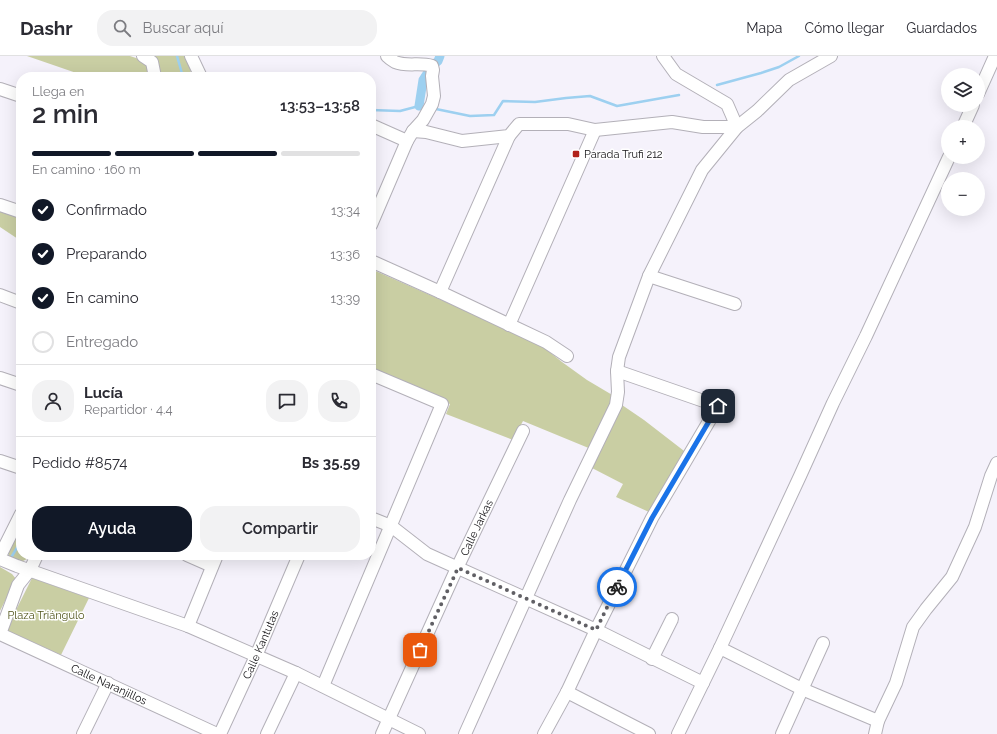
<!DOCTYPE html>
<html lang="es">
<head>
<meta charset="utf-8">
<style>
  body { margin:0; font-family:Raleway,sans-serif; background:#f2f2f3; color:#2b2b33; height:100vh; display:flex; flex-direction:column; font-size:15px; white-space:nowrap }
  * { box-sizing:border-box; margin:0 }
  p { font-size:13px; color:#7c7c81 }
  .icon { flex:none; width:22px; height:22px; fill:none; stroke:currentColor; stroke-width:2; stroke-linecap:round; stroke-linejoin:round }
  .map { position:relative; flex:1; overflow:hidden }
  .panel { position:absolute; left:16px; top:16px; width:360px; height:488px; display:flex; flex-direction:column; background:#fff; border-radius:16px; box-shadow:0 4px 16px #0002 }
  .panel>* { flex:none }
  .buttons { position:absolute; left:941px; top:12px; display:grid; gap:8px }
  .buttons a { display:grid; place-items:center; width:44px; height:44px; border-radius:50%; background:#fff; box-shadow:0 4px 16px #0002; font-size:20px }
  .pin { position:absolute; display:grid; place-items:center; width:34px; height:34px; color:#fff; margin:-17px; border-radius:8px; box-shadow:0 2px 6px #0006 }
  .courier { position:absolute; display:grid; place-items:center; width:40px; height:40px; margin:-20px; border:3px solid #1a73e8; border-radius:50%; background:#fff; color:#222; box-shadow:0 1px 5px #0007 }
  .headline em { font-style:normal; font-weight:600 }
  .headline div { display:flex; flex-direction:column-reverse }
  .headline { display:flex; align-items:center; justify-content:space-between; height:68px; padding:0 16px }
  h1 { font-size:26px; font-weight:600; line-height:30px }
  .bar { display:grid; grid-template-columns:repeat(4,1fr); gap:6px 4px; align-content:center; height:48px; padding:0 16px }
  .bar i { height:5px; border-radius:3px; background:#e1e1e2 }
  .bar .on { background:#111827 }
  .bar p { grid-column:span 4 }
  .line { display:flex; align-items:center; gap:10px; padding:0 16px; border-top:1px solid #e1e1e2 }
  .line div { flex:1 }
  .round { display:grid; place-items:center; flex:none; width:42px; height:42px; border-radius:16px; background:#f2f2f3 }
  ol { padding:0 16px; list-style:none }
  li { display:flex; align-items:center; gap:12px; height:44px }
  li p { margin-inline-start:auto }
  li .icon { padding:4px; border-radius:50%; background:#111827; color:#fff; stroke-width:4 }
  li:last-child { color:#7c7c81 }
  li i { width:22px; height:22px; border:2px solid #e1e1e2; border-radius:50% }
  .action { display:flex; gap:8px; margin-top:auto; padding:8px 16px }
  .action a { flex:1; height:46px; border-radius:16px; background:#111827; color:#fff; font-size:16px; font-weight:600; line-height:46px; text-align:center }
  .action a+a { background:#f2f2f3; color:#2b2b33 }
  header { display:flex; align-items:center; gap:24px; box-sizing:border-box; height:56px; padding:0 20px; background:#fff; border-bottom:1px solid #e1e1e2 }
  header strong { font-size:19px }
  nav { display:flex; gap:22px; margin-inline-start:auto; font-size:14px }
  .search { width:280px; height:36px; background:#f2f2f3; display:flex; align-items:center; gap:10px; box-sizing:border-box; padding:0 14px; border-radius:16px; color:#7c7c81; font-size:15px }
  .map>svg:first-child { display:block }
  .green { fill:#c9cea3 }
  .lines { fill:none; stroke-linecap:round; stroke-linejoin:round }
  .stream { stroke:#9dd0f0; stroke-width:2.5 }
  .canal { stroke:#9dd0f0; stroke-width:9 }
  .minor-casing { stroke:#b3b0b8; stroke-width:14 }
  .minor { stroke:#fff; stroke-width:12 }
  .done { stroke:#616065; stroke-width:4; stroke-dasharray:0 7.2 }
  .route { stroke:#1a73e8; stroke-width:5 }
  .poi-dot { fill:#b1221a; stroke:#fff; stroke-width:1.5 }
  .labels { text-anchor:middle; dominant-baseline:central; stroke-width:3; stroke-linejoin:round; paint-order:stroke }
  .poi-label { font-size:11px; fill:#121114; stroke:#fff; text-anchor:start }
  .street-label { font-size:11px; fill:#121114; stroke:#fff }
  .park-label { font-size:11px; fill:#51551c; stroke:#fff }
</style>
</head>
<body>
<header>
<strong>Dashr</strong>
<div class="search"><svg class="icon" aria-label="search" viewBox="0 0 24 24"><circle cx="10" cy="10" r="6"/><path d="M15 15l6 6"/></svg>Buscar aquí</div>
<nav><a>Mapa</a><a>Cómo llegar</a><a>Guardados</a></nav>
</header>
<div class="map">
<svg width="997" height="678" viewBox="0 0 997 678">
  <rect width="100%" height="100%" fill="#f5f2fb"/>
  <path class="green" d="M27,0H130L142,4L148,8L150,21H88Z
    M153,0H187L192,21H158Z
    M0,155L21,163V185L0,171Z
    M371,213L514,276L542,290L562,306L587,324L614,340L591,393L523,365L513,384L446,358L450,348L371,316Z
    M622,349L644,364L688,398L649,456L616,441L623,428L592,412Z
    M21,467V499H28L27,503L19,507L9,500L8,496Z
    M0,511L12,518L16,523L0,555Z
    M32,522L89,542L61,599L6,574Z"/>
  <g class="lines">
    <path class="stream" d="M177,0L183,21
      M717,29L761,17L779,11L799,0
      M436,53L470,60L494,59L503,45L535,46L566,42L590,40L617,50L679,39
      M371,54L400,55L419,50
      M12,500L21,485"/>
    <path class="canal" d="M419,50L423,24L432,10L438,5L440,0"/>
    <g class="minor-casing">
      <g id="minor">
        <path d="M143,0L152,6L155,21"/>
        <path d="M191,0L201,21"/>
        <path d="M0,33L21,40"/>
        <path d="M978,38L995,0"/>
        <path d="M371,69L407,85"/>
        <path d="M963,71L973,49"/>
        <path d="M413,75L426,76L462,85L509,80L519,68H568L595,74L672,66L703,71H737L727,48L676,18L663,0"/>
        <path d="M0,149L21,156"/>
        <path d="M371,169L407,85L413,75L423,64L432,48L434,40L432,20L433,14L432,10C420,6 407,11 395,6C392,4 389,2 387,0"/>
        <path d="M371,205L440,236L546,286L567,300"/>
        <path d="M649,220L735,248"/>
        <path d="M440,236L509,80"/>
        <path d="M0,239L21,247"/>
        <path d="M509,269L595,74"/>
        <path d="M0,322L21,329"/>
        <path d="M0,405L21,412"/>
        <path d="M371,462L391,470L427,498L596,574L703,627"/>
        <path d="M0,497L2,496L21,458"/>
        <path d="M187,499L212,510"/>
        <path d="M0,503L17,510L188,570L296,617L419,678"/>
        <path d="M188,570L217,499"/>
        <path id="s1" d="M0,578L217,678"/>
        <path d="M0,578L18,529L30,514L37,499"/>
        <path d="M720,592L802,633L878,665"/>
        <path d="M652,603L672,563"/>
        <path d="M323,630L442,348L371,318"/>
        <path d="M567,636L649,678"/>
        <path d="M83,678L108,627"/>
        <path id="s2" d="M220,678L256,600L299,499"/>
        <path d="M267,678L296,617"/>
        <path id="s3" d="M382,678L457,512L523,375"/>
        <path d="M465,678L570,444L616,349L618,336L617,315L619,301L649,220L702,114L737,71L757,55L789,24L831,0"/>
        <path d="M544,678L567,636L596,574L652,462L718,350L617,315"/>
        <path d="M678,678L720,592L800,420L833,347L866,280L949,101"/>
        <path d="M782,678L823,587"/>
        <path d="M875,678L878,665L896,627L913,571L926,553L952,521L975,471L991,420L997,407"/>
      </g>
    </g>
    <use href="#minor" class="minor"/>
  </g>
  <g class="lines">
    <path class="done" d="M420,594L458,512L596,574L617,531"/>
    <path class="route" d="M617,531L652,462L718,350"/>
  </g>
  <rect class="poi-dot" x="572" y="94" width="8" height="8" rx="2"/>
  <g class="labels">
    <g class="poi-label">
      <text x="584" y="98">Parada Trufi 212</text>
    </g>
    <g class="street-label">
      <text stroke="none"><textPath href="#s3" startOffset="227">Calle Jarkas</textPath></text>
      <text stroke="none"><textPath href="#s2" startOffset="98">Calle Kantutas</textPath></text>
      <text stroke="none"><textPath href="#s1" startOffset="120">Calle Naranjillos</textPath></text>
    </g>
    <g class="park-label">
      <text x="46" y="559">Plaza Triángulo</text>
    </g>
  </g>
</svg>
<div class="buttons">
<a><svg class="icon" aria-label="layers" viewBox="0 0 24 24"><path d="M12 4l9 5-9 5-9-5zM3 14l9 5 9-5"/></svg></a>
<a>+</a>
<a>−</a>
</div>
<div class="pin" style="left:420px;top:594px;background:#ea580c"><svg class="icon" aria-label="bag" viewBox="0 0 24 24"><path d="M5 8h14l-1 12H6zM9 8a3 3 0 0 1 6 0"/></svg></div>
<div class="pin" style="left:718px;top:350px;background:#1f2937"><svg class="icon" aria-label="home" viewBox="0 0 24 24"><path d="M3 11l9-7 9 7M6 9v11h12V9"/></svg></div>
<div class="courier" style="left:617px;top:531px"><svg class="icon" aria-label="bike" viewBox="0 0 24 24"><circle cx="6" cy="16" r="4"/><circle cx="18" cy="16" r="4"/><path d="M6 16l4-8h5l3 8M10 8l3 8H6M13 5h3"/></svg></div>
<section class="panel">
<div class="headline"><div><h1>2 min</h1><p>Llega en</p></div><em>13:53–13:58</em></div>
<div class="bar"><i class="on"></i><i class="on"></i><i class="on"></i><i></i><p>En camino · 160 m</p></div>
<ol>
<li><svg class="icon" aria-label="check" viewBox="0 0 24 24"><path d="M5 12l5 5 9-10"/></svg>Confirmado<p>13:34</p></li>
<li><svg class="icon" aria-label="check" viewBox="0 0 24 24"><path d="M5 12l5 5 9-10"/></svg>Preparando<p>13:36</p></li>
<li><svg class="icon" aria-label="check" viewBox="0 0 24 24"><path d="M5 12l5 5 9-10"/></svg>En camino<p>13:39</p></li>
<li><i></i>Entregado</li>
</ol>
<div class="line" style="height:72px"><a class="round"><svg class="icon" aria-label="person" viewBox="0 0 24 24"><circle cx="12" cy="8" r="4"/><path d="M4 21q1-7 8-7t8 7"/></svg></a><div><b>Lucía</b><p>Repartidor · 4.4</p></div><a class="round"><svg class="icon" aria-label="chat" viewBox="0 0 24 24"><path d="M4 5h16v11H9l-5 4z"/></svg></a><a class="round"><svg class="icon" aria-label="phone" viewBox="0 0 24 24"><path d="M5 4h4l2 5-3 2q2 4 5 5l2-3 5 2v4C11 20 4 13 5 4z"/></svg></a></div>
<div class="line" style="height:52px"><div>Pedido #8574</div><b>Bs 35.59</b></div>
<div class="action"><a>Ayuda</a><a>Compartir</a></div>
</section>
</div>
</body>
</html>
